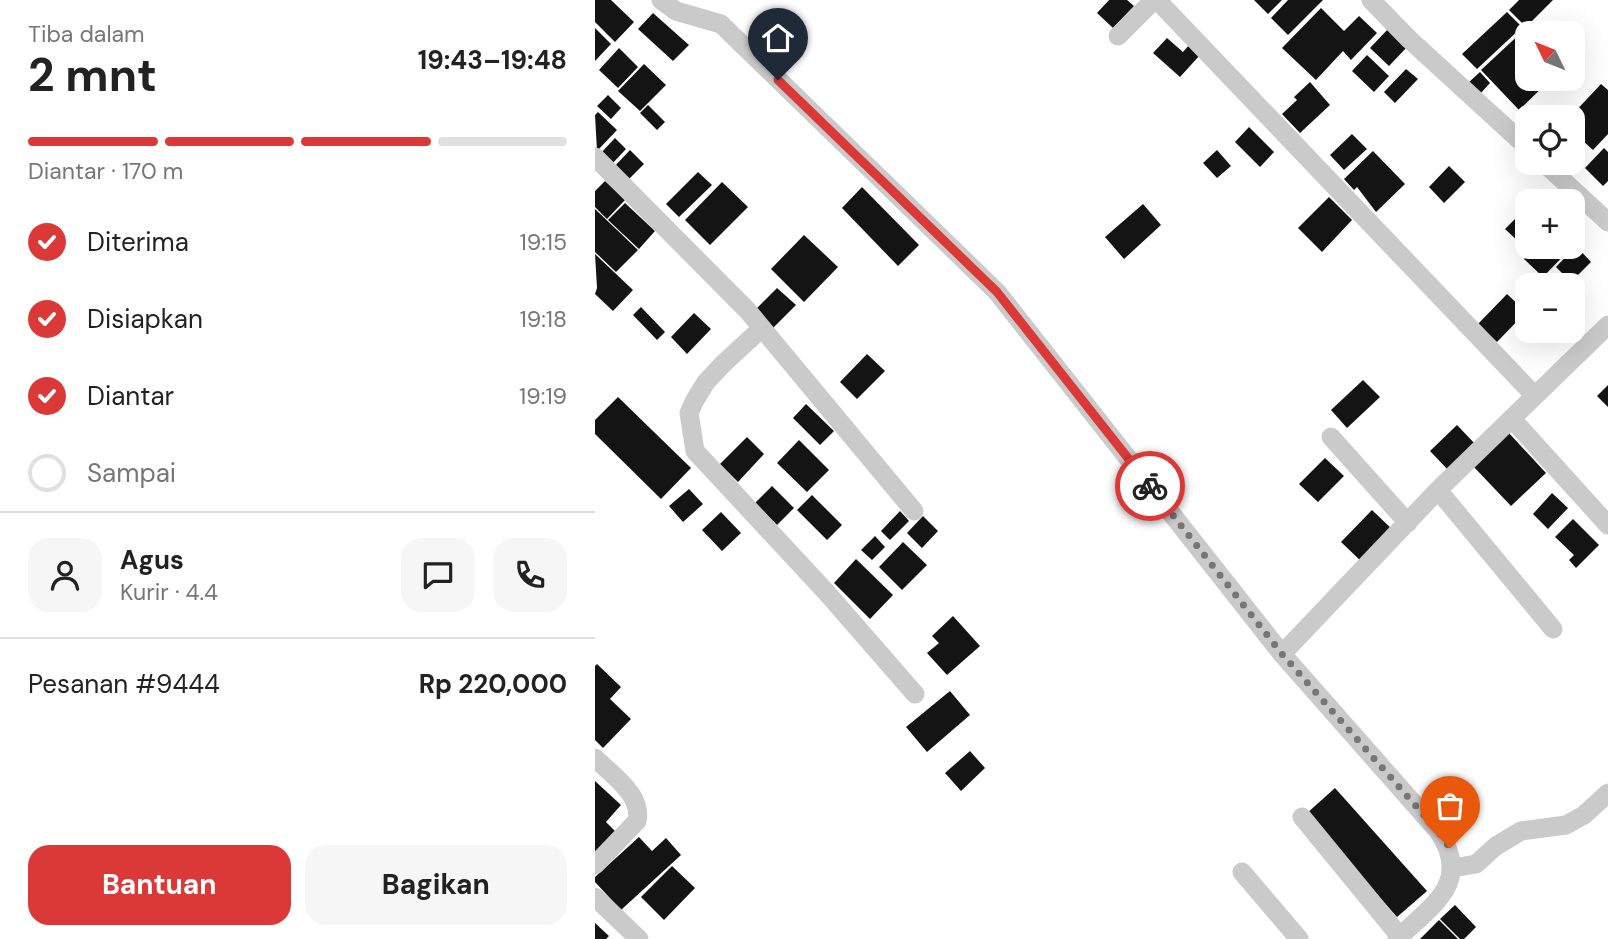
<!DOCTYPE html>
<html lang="id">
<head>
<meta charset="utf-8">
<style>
  body { margin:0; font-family:"DM Sans",sans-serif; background:#f6f6f6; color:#222; height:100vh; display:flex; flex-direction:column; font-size:26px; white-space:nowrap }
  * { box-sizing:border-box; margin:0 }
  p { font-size:23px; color:#767676 }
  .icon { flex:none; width:38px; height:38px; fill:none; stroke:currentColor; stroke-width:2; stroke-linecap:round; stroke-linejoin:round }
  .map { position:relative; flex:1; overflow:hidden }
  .drawer { display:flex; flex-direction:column; background:#fff; width:595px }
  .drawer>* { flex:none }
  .needle { width:46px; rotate:313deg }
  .tools { position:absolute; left:920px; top:21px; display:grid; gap:14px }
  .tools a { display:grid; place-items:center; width:70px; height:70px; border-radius:14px; background:#fff; box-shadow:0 7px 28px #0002; font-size:35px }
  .pin { position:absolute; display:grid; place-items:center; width:60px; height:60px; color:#fff; margin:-72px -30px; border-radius:50% 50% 50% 0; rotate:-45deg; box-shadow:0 0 7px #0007 }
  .pin .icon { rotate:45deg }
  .courier { position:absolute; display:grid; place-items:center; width:70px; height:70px; margin:-35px; border:5px solid #db3937; border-radius:50%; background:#fff; color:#222; box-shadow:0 2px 9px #0007 }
  .overview em { font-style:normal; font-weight:700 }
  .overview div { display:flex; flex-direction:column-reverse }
  .overview { display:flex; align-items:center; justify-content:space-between; height:119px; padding:0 28px }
  h1 { font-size:46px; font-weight:700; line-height:52px }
  .bar { display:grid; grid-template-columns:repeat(4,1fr); gap:10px 7px; align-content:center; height:84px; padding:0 28px }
  .bar i { height:9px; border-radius:5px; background:#e0e0e0 }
  .bar .on { background:#db3937 }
  .bar p { grid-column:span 4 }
  .line { display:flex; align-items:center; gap:18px; padding:0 28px; border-top:2px solid #e0e0e0 }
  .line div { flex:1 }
  .round { display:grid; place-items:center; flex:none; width:74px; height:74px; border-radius:21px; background:#f6f6f6 }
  ol { padding:0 28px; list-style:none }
  li { display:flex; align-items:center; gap:21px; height:77px }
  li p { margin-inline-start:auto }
  li .icon { padding:7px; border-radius:50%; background:#db3937; color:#fff; stroke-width:4 }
  li:last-child { color:#767676 }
  li i { width:38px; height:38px; border:4px solid #e0e0e0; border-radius:50% }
  .primary-button { display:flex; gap:14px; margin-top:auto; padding:14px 28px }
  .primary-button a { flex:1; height:80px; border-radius:21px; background:#db3937; color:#fff; font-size:28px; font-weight:700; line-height:80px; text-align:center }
  .primary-button a+a { background:#f6f6f6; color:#222 }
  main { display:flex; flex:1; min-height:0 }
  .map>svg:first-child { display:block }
  .building { fill:#141414 }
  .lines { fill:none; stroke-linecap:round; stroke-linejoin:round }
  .street { stroke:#cacaca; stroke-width:19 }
  .done { stroke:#767676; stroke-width:7; stroke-dasharray:0 12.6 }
  .route { stroke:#db3937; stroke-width:9 }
</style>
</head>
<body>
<main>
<section class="drawer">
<div class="overview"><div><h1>2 mnt</h1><p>Tiba dalam</p></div><em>19:43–19:48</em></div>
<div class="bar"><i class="on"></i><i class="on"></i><i class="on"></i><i></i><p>Diantar · 170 m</p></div>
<ol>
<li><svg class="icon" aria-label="check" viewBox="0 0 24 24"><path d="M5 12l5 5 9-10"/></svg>Diterima<p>19:15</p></li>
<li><svg class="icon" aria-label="check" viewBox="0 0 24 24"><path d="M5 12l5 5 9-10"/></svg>Disiapkan<p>19:18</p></li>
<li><svg class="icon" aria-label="check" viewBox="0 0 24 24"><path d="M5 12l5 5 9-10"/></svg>Diantar<p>19:19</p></li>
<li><i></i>Sampai</li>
</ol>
<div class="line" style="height:126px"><a class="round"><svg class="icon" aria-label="person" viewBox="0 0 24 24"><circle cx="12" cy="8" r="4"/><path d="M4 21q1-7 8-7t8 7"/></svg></a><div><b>Agus</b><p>Kurir · 4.4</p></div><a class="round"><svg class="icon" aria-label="chat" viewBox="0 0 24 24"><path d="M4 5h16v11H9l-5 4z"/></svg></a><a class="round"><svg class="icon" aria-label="phone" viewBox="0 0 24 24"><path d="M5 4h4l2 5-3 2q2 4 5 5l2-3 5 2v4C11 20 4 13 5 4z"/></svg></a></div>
<div class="line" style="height:91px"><div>Pesanan #9444</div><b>Rp 220,000</b></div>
<div class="primary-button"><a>Bantuan</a><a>Bagikan</a></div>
</section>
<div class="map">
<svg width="1013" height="939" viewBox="0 0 1013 939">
  <rect width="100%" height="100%" fill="#fff"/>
  <path class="building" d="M0,0H16L39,22L20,42L0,22Z
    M514,0H532L539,6L518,28L502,13Z
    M659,0H687L673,14Z
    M693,0H728L693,35L676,18Z
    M924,0H958L931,27L914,10Z
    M726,8L749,31L764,16L782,33L756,60L748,51L721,80L687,48Z
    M912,12L927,27L882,69L867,54Z
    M58,13L94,45L78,61L43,29Z
    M0,28L16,44L0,61Z
    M794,28L813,46L794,66L775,48Z
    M929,30L933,34V79H956L924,110L886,70Z
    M572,38L588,52L594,45L605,55L585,77L558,53Z
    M24,48L43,67L23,88L4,70Z
    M772,55L794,76L779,92L757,71Z
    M49,64L71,85L45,111L23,91Z
    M811,69L823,79L800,103L789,92Z
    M885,72L895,83L885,94L874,82Z
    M715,82L735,105L705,133L687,114L702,100L699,97Z
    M1006,84L1013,90V134L998,150L986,139L978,147V117H975Z
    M13,95L26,108L16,119L2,106Z
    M53,105L70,122L62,130L45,113Z
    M3,112L22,130L2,151L0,115Z
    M654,127L679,152L665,167L640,142Z
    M757,134L772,149L749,170L735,155Z
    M20,138L31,149L16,165L5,154Z
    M1009,148L1013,152V181L1008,186L990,168Z
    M35,150L49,164L32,181L18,168Z
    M622,150L636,166L622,178L608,163Z
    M778,151L810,184L781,212L762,187L759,190L749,179Z
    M854,166L870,182L849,203L834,187Z
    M103,172L117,185L84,217L71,204Z
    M10,181L30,200L12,219L0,207V191Z
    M127,182L153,207L115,245L90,220Z
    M267,187L324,245L303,266L247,208Z
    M734,197L757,220L727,252L703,228Z
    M30,203L60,231L44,249L13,220Z
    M548,204L566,225L529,259L510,237Z
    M933,206V235L925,243L910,229Z
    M0,209L43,250L21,272L0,252Z
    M209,235L243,267L209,302L176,269Z
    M981,246L996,262L976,282L961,267Z
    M941,247H977L948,277L929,259Z
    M0,254L38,290L18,311L0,294L2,288Z
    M182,288L201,305L178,328L160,310Z
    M912,294L931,312L902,342L883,324Z
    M46,307L70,332L62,340L38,315Z
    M99,313L116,329L92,354L76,337Z
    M272,354L290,371L262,399L245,382Z
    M768,380L785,397L752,428L736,410Z
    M1013,385V407L1002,396Z
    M23,397L96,468L66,499L0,434V420Z
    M211,404L239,431L225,445L198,418Z
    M862,425L882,446L855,472L835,451Z
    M913,432L951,473L916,506L877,465Z
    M152,437L169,454L143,482L125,464Z
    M204,440L234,470L212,492L182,463Z
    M730,458L749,476L723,502L704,484Z
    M177,486L199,508L182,525L160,503Z
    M94,489L108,504L88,522L74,506Z
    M957,493L973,508L953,529L938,514Z
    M217,495L247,525L232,540L202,510Z
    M777,510L800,532L769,564L746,542Z
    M305,511L314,521L295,540L286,531Z
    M126,512L146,533L127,551L107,530Z
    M328,516L343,531L327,548L312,533Z
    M978,519L1004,545L981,568L974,560L979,555L960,537Z
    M280,536L290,547L277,560L266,550Z
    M308,542L332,565L307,590L284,567Z
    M261,559L298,595L275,619L239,583Z
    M358,616L385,646L352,675L332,653L344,643L337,636Z
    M2,664L26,687L15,699L36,719L8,748L0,740V666Z
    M355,691L375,715L332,752L311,727Z
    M375,751L390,768L366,791L350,773Z
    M0,781L26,805L11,822L21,832L0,853Z
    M740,788L832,891L802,917L711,814Z
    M44,837L57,851L71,838L86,855L26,910L0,882V877Z
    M77,866L100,888L69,920L46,897Z
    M860,905L881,927L869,939H865L845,919Z
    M844,920L863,939H825Z
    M0,923L14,936L11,939H0Z"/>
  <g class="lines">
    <path class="street" d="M66,0L81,11L126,24L402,292L687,654L843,831C878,883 837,905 802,939
      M562,0L940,396
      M776,0L814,39L933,148
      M523,36L559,0
      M0,157L152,310L319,511
      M949,163L1013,222
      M167,328L129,363L111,382L100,400L94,413L100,451L232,593L320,694
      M917,419L1013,525
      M736,437L813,523
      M843,490L958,629
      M687,654L843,490L1013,325
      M0,758C16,774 48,795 42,821L0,865
      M707,817L807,939
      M858,868L881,864L901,846L926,831L971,825L989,815L1013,793
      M647,872L704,939
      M0,897L44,939"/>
  </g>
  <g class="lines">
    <path class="done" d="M555,486L687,654L843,831L855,848"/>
    <path class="route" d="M183,80L402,292L555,486"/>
  </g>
</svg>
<div class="tools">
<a><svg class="needle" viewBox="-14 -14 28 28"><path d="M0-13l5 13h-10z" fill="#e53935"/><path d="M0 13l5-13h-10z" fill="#767676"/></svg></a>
<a><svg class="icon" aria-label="locate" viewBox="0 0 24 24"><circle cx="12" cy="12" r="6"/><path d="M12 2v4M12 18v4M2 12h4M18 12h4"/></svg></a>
<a>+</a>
<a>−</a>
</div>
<div class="pin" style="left:855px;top:848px;background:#ea580c"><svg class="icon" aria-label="bag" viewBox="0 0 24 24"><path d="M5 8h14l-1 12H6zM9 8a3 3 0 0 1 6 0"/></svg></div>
<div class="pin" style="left:183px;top:80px;background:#1f2937"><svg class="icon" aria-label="home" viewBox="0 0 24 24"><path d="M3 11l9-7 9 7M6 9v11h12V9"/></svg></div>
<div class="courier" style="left:555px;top:486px"><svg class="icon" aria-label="bike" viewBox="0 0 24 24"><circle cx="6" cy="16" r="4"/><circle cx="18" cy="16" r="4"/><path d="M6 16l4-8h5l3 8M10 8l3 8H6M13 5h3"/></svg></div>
</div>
</main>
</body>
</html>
